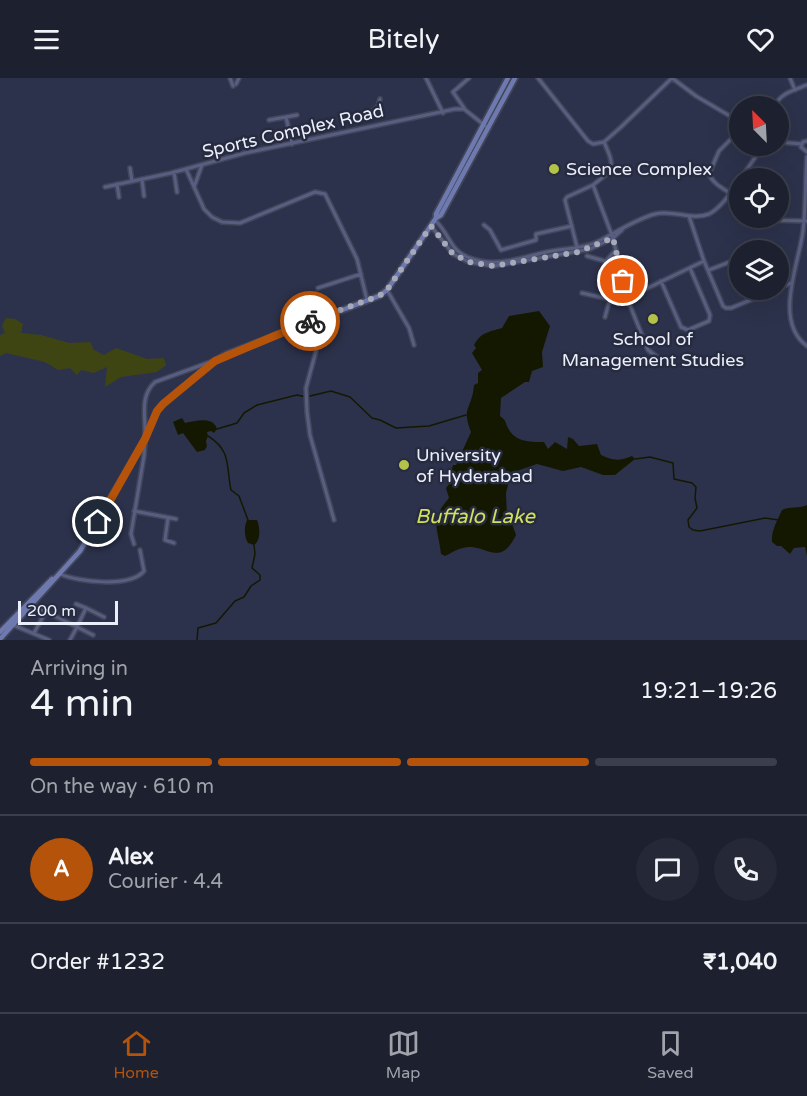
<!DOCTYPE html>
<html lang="en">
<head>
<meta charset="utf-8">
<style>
  body { margin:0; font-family:"Varela Round",sans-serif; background:#252837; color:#f1f3f6; height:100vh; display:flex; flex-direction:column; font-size:22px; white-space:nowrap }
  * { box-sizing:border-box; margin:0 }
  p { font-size:20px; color:#a0a3aa }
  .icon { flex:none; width:33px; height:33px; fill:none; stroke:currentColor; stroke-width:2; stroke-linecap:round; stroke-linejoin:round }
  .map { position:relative; height:562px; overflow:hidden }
  .side { display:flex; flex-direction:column; background:#1d202f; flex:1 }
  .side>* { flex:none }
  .needle { width:39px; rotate:336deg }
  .buttons { position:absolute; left:729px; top:18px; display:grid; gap:12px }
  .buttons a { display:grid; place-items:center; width:60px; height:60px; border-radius:50%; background:#1d202f; box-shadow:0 6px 24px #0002,0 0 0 2px #3b3e4b; font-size:30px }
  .scale { position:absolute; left:18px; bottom:15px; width:100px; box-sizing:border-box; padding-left:6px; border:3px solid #ebeffc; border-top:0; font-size:16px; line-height:21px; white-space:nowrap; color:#ebeffc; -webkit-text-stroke:4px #272b3f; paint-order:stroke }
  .pin { position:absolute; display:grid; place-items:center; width:51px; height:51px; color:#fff; margin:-26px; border:3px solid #fff; border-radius:50%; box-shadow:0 2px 6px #0007 }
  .courier { position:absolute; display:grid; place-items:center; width:60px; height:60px; margin:-30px; border:4px solid #b45309; border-radius:50%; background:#fff; color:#222; box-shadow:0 2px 8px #0007 }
  .summary em { font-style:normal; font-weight:600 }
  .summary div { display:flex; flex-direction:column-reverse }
  .summary { display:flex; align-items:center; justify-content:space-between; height:102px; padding:0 30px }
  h1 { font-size:39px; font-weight:600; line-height:45px }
  .bar { display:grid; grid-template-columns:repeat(4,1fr); gap:9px 6px; align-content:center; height:72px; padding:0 30px }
  .bar i { height:8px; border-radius:4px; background:#3b3e4b }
  .bar .current { background:#b45309 }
  .bar p { grid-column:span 4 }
  .line { display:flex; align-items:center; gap:15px; padding:0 30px; border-top:2px solid #3b3e4b }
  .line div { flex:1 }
  .round { display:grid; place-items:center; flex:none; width:63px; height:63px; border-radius:32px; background:#252837 }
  header { display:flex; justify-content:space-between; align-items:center; height:78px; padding:0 30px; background:#1d202f; font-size:27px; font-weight:600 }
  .menu { display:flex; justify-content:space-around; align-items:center; height:84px; border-top:2px solid #3b3e4b; background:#1d202f; font-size:16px; color:#a0a3aa }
  .menu a { display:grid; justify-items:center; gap:3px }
  .menu .current { color:#b45309 }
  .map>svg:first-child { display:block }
  .built { fill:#2d324c; fill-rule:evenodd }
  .green { fill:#3f4512 }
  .water { fill:#151800 }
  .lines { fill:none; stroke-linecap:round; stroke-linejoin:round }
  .stream { stroke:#151800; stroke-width:1.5 }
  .street-casing { stroke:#424659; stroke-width:6 }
  .secondary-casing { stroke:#424659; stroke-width:8 }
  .street { stroke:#575e81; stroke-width:3 }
  .secondary { stroke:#6e79b0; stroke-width:4.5 }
  .done { stroke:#a6aaba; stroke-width:6; stroke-dasharray:0 10.8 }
  .route { stroke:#b45309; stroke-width:8 }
  .poi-dot { fill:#b4c24a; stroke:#272b3f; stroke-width:2 }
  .labels { text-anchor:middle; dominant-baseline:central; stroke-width:5; stroke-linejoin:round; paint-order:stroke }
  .street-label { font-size:18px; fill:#ebeffc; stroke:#272b3f }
  .poi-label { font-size:18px; fill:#ebeffc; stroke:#272b3f; text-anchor:start }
  .water-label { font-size:20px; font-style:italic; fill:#d1e15c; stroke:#272b3f }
</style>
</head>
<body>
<header><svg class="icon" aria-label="menu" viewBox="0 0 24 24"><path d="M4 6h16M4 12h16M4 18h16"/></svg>Bitely<svg class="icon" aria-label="heart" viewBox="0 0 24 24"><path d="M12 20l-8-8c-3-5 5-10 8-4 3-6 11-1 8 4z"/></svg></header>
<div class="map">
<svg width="807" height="562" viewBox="0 0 807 562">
  <rect width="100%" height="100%" fill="#272b3f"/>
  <path class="built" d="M0,0H807V562H0ZM740,28H778V68H740ZM740,100H778V140H740ZM740,172H778V212H740Z"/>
  <path class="green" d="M6,240L15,241L23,246L21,255L41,257L69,265L90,264L94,272L104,277L116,270L147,281L164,280L166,287L157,294L121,299L105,309L107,289L94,295L81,292L77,297L70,290L58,292L45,284L6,275L0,278V257L5,255L2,248Z"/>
  <path class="water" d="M539,233L550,248L542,274L543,289L532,293L529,304H525L501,320L500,338C506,342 505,344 508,350C515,364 529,364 544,364L548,371L555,364L567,371L568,359L573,361L579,368L597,366L601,377C613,383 620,383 632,378L635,381L615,397H603L581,389L563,393L537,386L511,395L506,415L507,440L511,443L516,457C499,492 485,464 463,470C457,471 451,475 445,478L441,476C438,449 429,443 449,420L446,410L450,405L449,400L453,387H456L471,354C461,328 472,332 474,307L478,305V295L482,292L472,275L476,270L474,267C481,254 489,254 502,250L509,238Z
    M182,340L185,345C196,343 213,338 217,351L214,355L211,353L207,354L208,358L206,363L207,368L205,372L197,374L183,355L178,357L173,344Z
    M807,427V478L805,469L794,470L790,476L781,468H777L772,464C771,453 777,443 782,432C790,428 798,431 807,427Z
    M247,442H257C260,449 261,463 254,467L248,465C244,458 244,449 247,442Z"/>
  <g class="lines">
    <path class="stream" d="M217,351L237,345L244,335L257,327L297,317L306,319L331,313L350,319L372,340L380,342L396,350L429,348L466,337
      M208,358C232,373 226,389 231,412L239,418L248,442
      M635,381L650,379L673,385L674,401L692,405L696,409L695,420L697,430L688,442L689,449L693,452L700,453L765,440L779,442
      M197,562L198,550L216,545L235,523L244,519L251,508L260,502V497L252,490L255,476L254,467"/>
    <g class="street-casing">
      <path id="street" d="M230,0L233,8
        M426,0L443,35
        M538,0L588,63L593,66L604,64C615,89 615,90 593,107
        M672,0L696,18L740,44
        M790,0L795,12
        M236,6L239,0
        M775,28C780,15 795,12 807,7
        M464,30L453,14L469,0
        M367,38L378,28L380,21
        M286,39L292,66
        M269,42L297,37
        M740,52L719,73L709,96C714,109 731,113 740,123
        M807,63L803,64L801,69L807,74
        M604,64L621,49L672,0
        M778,64L802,66
        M807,79C805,104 806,129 803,153C799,185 773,244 807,268
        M130,90L132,103
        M186,91L204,131L212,139L222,144L240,145L315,114L325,116L357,181L367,222
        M174,94L177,114
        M741,100L763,68
        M142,101L144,118
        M117,106L119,119
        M105,109L171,95L245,75L455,31H464L488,50
        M194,109L202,87
        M689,138L704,183L723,228L726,230H731L775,212
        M755,140L764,142L807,143
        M435,142C454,161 448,176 480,183C504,188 529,177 552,173C567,170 583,171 597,164C615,155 636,141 655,136C672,131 692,143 709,136C721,130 732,113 740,102
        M484,147L490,152L501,172L536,162V156L572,148
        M431,148L453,176L469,184L494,188L590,171L613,160L622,152
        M577,169L565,122L567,119L593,107L613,160L627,220
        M616,172L605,184L608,221L628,224
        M587,178L619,187
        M709,192L740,180
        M661,203L681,249L688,252L709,243L710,237L690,190
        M318,210L361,196
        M778,210L791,205
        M387,212L409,250L414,267
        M582,215L608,221
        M605,239L610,221
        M320,241L316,273L306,310L307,334L310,357L334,442
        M668,287L648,272L627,220L704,183
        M145,358C146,338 139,319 155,304L213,283
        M134,433L176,441
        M168,440L165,462L174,465
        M134,466L131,456L144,378L145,364
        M60,496C78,504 130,510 144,493L140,472
        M76,526L86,530L77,549L93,557
        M32,527L77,549L70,562
        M86,530L104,539
        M13,547L49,562
        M34,555L45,535"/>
    </g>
    <g class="secondary-casing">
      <path id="secondary" d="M436,140V136L508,0
        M0,554L52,501
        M0,561L80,473L145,361L157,333L163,326L215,283L227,276L379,218L387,212L436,140L441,137L515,0"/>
    </g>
    <use href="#street" class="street"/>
    <use href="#secondary" class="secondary"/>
  </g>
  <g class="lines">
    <path class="done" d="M310,243L379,218L387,212L431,148L453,176L469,184L494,188L578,174L613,160L623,203"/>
    <path class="route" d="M98,444L145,361L157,333L163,326L215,283L310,243"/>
  </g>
  <g class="poi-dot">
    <circle cx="554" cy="91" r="6"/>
    <circle cx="653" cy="241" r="6"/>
    <circle cx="404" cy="387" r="6"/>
  </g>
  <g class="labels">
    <g class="street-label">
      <text transform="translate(293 53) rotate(-13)">Sports Complex Road</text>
    </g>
    <g class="poi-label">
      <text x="566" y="91">Science Complex</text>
      <text x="653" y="261" text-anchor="middle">School of<tspan x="653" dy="21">Management Studies</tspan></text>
      <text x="416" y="377">University<tspan x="416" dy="21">of Hyderabad</tspan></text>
    </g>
    <g class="water-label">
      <text x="475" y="439">Buffalo Lake</text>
    </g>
  </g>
</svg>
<div class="buttons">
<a><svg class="needle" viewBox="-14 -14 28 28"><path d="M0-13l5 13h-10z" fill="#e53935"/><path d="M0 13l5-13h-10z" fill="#a0a3aa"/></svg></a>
<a><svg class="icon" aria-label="locate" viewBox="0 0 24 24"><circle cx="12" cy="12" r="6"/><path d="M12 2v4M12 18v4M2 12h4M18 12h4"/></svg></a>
<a><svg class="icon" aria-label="layers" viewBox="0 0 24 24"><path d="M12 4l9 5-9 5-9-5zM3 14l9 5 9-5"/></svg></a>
</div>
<div class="scale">200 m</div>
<div class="pin" style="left:623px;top:203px;background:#ea580c"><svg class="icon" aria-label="bag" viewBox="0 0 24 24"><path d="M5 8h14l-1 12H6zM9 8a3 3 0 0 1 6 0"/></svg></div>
<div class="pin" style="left:98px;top:444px;background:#1f2937"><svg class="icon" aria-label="home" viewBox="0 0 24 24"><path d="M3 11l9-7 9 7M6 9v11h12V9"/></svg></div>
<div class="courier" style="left:310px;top:243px"><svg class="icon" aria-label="bike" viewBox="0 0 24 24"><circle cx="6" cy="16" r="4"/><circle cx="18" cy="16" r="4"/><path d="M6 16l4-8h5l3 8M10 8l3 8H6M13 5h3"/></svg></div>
</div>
<section class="side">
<div class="summary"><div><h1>4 min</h1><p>Arriving in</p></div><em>19:21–19:26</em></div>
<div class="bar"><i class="current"></i><i class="current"></i><i class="current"></i><i></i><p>On the way · 610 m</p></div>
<div class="line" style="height:108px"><b class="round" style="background:#b45309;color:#fff">A</b><div><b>Alex</b><p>Courier · 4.4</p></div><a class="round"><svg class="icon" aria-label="chat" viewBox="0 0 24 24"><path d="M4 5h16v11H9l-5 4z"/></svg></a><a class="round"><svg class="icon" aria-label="phone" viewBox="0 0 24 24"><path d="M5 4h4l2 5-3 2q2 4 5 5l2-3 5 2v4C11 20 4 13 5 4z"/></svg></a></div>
<div class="line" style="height:78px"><div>Order #1232</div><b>₹1,040</b></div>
</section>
<nav class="menu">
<a class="current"><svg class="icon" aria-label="home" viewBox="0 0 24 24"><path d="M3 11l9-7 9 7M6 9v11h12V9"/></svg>Home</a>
<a><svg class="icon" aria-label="map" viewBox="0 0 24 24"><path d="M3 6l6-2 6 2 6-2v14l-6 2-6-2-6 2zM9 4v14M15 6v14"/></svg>Map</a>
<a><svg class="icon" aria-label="saved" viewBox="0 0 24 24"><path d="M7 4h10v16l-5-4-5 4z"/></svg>Saved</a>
</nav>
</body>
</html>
